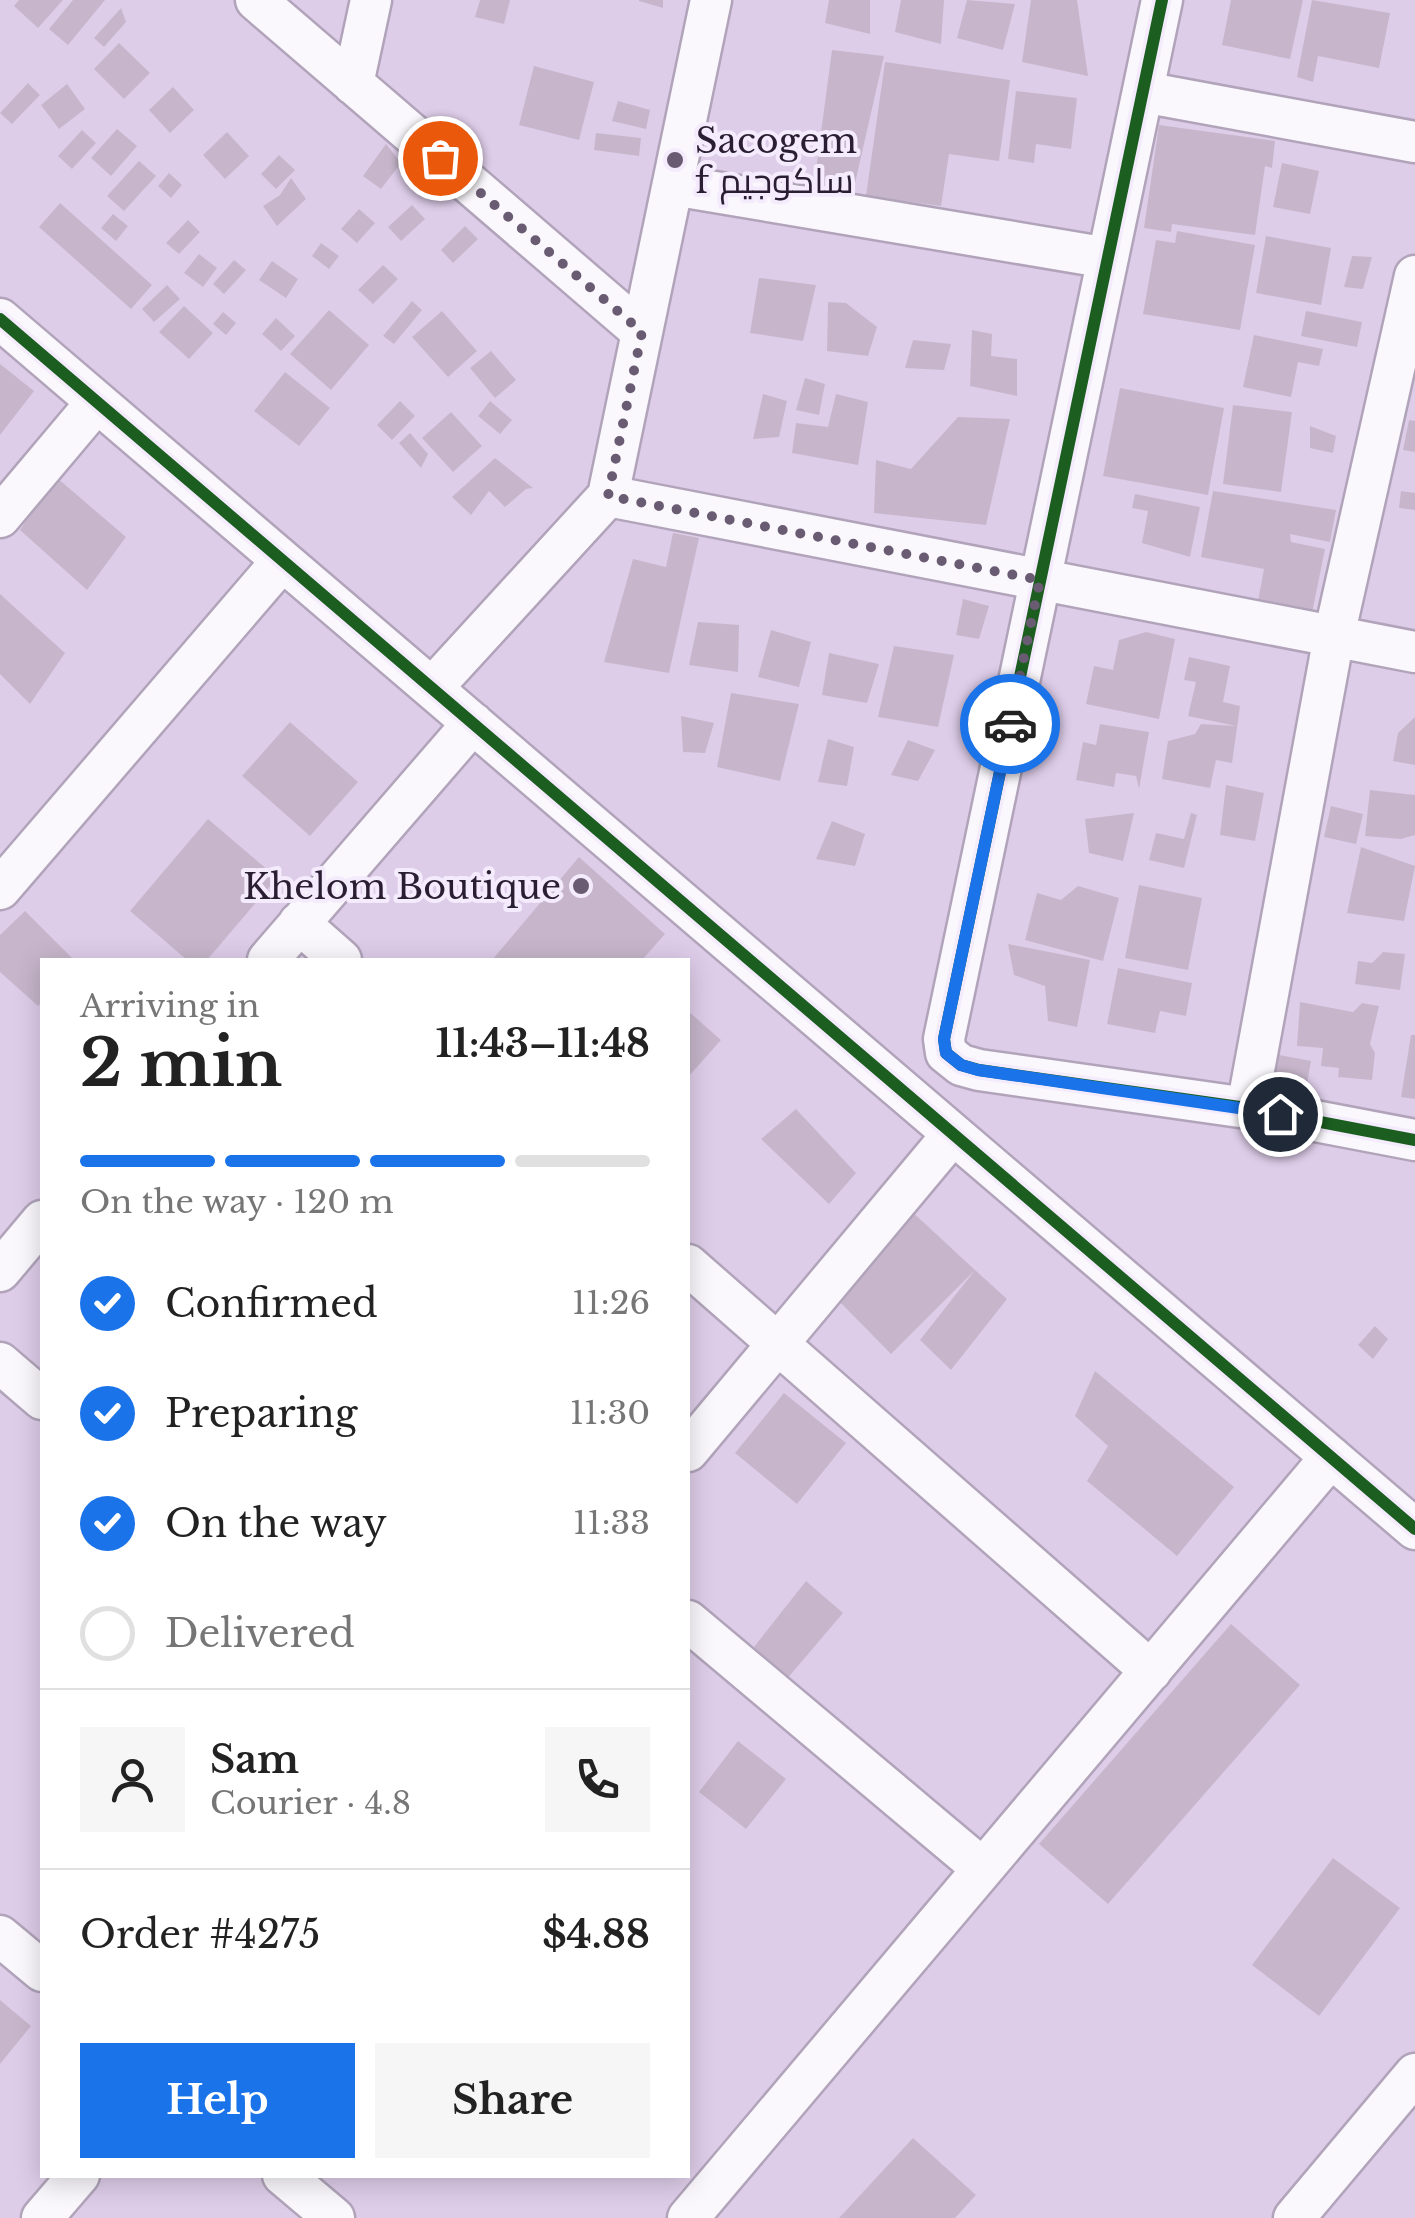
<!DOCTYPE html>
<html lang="en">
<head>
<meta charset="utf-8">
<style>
  body { margin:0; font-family:"Libre Baskerville",Cairo,serif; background:#f6f6f6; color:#222; height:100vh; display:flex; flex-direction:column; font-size:38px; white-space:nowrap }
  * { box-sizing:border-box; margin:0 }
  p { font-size:32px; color:#767676 }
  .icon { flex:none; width:55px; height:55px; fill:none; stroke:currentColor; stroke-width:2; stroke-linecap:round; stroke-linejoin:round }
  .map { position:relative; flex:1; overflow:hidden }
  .sheet { position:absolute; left:40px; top:958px; width:650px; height:1220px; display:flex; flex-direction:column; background:#fff; border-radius:0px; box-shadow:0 5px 25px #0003 }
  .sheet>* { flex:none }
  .pin { position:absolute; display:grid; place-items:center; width:85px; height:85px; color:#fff; margin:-42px; border:5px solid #fff; border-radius:50%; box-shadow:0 2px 10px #0007 }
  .courier { position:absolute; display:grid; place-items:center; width:100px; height:100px; margin:-50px; border:8px solid #1a73e8; border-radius:50%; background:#fff; color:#222; box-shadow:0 2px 12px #0007 }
  .summary em { font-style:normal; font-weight:800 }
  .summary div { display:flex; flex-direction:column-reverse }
  .summary { display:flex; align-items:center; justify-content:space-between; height:170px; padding:0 40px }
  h1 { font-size:65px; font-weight:800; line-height:75px }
  .bar { display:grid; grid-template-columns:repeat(4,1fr); gap:15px 10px; align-content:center; height:120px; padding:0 40px }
  .bar i { height:12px; border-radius:8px; background:#e0e0e0 }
  .bar .selected { background:#1a73e8 }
  .bar p { grid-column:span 4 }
  .line { display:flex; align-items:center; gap:25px; padding:0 40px; border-top:2px solid #e0e0e0 }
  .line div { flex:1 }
  .round { display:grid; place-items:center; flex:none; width:105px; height:105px; border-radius:0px; background:#f6f6f6 }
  ol { padding:0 40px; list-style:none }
  li { display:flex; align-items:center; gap:30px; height:110px }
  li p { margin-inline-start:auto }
  li .icon { padding:10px; border-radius:50%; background:#1a73e8; color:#fff; stroke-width:4 }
  li:last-child { color:#767676 }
  li i { width:55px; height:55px; border:5px solid #e0e0e0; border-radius:50% }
  .button { display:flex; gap:20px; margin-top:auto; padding:20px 40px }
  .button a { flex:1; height:115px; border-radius:0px; background:#1a73e8; color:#fff; font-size:40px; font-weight:800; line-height:115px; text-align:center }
  .button a+a { background:#f6f6f6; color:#222 }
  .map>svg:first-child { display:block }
  .building { fill:#c7b6cb }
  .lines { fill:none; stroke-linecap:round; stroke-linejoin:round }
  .minor-casing { stroke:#b1a4ba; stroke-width:45 }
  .minor { stroke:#faf8fc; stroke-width:40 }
  .cycleway-casing { stroke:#f4ebfc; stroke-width:19 }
  .cycleway { stroke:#1b5e20; stroke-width:12 }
  .done { stroke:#695b72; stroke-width:10; stroke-dasharray:0 18 }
  .route { stroke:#1a73e8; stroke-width:12 }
  .poi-dot { fill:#695b72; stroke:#f4ebfc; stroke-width:4 }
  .labels { text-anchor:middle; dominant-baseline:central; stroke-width:8; stroke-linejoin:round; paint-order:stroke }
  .poi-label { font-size:35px; fill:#2a1e32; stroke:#f4ebfc; text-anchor:start }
</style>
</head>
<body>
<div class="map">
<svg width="1415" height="2218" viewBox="0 0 1415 2218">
  <rect width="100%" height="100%" fill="#decde9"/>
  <path class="building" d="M19,0H63L38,28L14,6Z
    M73,0H105L68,45L49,29Z
    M480,0H510L504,24L475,17Z
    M639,0H663V8L639,1Z
    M829,0H870V34L825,23Z
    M901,0H944L941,44L895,32Z
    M967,0L1015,4L1003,50L957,38Z
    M1031,0H1077L1088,76L1022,62Z
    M1231,0H1303L1290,59L1222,45Z
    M1312,0L1390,13L1379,68L1318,56L1313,82L1297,77Z
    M121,8L126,22L104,47L94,38Z
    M119,43L150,73L124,99L94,69Z
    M832,50L884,56L853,192L814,185Z
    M885,62L1010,80L999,161L949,154L941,206L866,196Z
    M534,66L594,82L579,140L519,125Z
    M28,83L40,95L12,124L0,113Z
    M67,84L85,109L59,129L41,105Z
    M173,87L194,110L170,133L149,110Z
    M1016,91L1077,98L1071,149L1036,144L1034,163L1008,159Z
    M618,101L650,110L646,129L612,121Z
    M1159,125L1275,141L1272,168L1265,166L1255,235L1172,224L1171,232L1144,228Z
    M117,129L137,146L111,176L91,158Z
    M82,130L96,143L72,169L58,156Z
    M227,132L249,156L225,179L203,155Z
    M596,133L641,138L639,156L594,150Z
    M386,144L401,163L381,189L363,176Z
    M279,155L295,170L276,189L261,174Z
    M139,161L156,176L124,211L107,196Z
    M1282,163L1319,171L1310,214L1273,207Z
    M169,173L182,185L171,198L158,186Z
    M291,178L306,199L277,226L263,206L280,195Z
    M60,203L152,285L131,309L39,227Z
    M412,205L425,219L401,241L388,227Z
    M359,209L375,223L357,243L341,229Z
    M113,214L128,226L116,241L101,228Z
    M188,220L200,232L179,254L166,243Z
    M465,226L478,239L453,263L441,250Z
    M1177,231L1255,245L1240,330L1143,314L1156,240L1175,243Z
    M1266,236L1331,248L1321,305L1256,293Z
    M321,243L339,256L329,269L312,256Z
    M199,254L217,268L203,287L184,273Z
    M1352,256L1372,257L1363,289L1344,287Z
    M234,260L246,270L224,294L213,284Z
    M272,261L298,279L286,298L259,280Z
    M383,265L398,279L373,304L358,290Z
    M759,278L816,285L803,341L750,333Z
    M167,285L180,299L154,322L142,309Z
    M412,301L422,310L394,344L383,336Z
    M828,302L846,303L877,327L868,356L827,351Z
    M184,306L213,333L189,359L159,332Z
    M329,310L369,345L331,390L290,354Z
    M442,311L477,351L448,377L412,337Z
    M1306,311L1362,322L1357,347L1301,336Z
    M223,312L236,323L226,335L213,324Z
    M276,318L295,336L281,351L262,334Z
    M972,330L992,334L991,356L1017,359V396L970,386Z
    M1254,335L1323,349L1319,366L1298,362L1291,397L1243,387Z
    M913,340L951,344L944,370L905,368Z
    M491,351L516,380L495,398L470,368Z
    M0,364L34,391L0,435Z
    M285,372L330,408L299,446L254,411Z
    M805,378L825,384L819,415L796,410Z
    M1120,388L1224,408L1208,495L1103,476Z
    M763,394L787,401L779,437L753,439Z
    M836,394L868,402L858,465L792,453L796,423L828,427Z
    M400,401L415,416L392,440L377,425Z
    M490,401L512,420L500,434L478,416Z
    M1233,405L1292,412L1281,492L1223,484Z
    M451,412L482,446L453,472L422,438Z
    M958,417L1010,419L986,525L874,513L876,460L911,469Z
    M1409,420L1415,421V452L1403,450Z
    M1310,426L1336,436L1333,453L1310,448Z
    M410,433L428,454L421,468L399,443Z
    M495,458L533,488L526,489L505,507L489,491L471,515L452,497Z
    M56,477L126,537L87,590L20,530Z
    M1213,491L1336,510L1330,542L1290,534L1291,542L1325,549L1312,613L1258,601L1264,569L1201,557Z
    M1401,491L1415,493V510L1399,508Z
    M1135,494L1200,507L1190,557L1142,543L1148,511L1132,508Z
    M673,533L699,538L669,673L604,662L633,559L666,567Z
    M0,594L65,653L30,704L0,674Z
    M963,599L989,606L979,639L956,635Z
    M698,622L739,625L738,672L689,665Z
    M771,630L811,642L799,687L758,677Z
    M1146,632L1175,639L1159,719L1086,704L1094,666L1113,670L1119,640Z
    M894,646L954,655L938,727L878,717Z
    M829,653L879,664L867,703L822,695Z
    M1189,657L1230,666L1223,702L1240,706L1232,763L1216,760L1210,788L1162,779L1168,741L1195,734L1201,724L1236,726L1188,716L1196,682L1184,680Z
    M731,693L799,704L780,781L717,767Z
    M681,716L714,723L705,753L683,752Z
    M1415,717V765L1393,761L1398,733Z
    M290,722L358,782L310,836L242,776Z
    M1100,724L1149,732L1139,789L1136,776L1116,773L1114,787L1076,780L1083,742L1096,745Z
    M828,739L854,747L847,786L818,782Z
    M908,740L935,750L918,781L891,775Z
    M1226,785L1264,793L1255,841L1220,835Z
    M1370,790L1415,795V835L1401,839L1365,836Z
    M1331,806L1363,814L1356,844L1324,837Z
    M1134,813L1123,861L1089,853L1085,819Z
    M1191,813L1197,815L1184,868L1149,860L1156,833L1184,839Z
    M208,819L277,878L207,960H187L130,911Z
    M832,821L865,834L855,866L816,859Z
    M1361,847L1415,866L1404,921L1347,913Z
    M579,857L665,934L642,960H492Z
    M1139,885L1202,898L1188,970L1125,958Z
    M1078,886L1119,898L1103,961L1025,940L1037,893L1061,900Z
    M25,911L74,960H42V1001L38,1006L0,972V935Z
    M1008,944L1090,960L1077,1027L1048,1021L1045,986L1014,975Z
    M1383,952L1405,954L1400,990L1355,984L1358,961L1372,963Z
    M1118,968L1192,983L1186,1016L1160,1011L1155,1033L1107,1024Z
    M1300,1002L1353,1012L1362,1003L1379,1006L1370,1044L1375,1053L1372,1080L1338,1077L1339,1068L1321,1066L1323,1048L1297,1046Z
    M688,1011L721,1040L688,1077Z
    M1411,1035H1415V1099L1401,1097Z
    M1274,1054L1311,1061L1305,1095L1268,1089Z
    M796,1109L856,1173L829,1204L761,1139Z
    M908,1208L975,1270L891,1354L838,1300Z
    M975,1270L1007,1299L951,1370L920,1340Z
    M1375,1326L1388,1339L1373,1359L1358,1345Z
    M1095,1371L1234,1487L1177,1556L1087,1481L1108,1446L1075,1416Z
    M784,1393L846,1443L797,1504L735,1453Z
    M806,1581L843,1613L786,1680L754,1647Z
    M1231,1624L1300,1685L1108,1904L1039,1844Z
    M738,1741L786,1779L746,1829L699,1792Z
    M1333,1858L1400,1908L1319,2016L1252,1965Z
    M0,2000L31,2026L0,2064Z
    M913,2138L976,2195L955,2218H839Z"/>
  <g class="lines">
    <g class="minor-casing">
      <path id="minor" d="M256,0L642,332
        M1162,0L944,1039L946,1053L961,1065L979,1070L1247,1108L1415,1140
        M353,84L371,0
        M1143,92L1415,142
        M673,185L1108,258
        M0,319L1415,1529
        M608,496L1415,652
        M0,517L96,403
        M432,688L608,496L711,0
        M0,889L282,561
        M299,923L341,960
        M268,960L473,723
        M1247,1108L1334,636L1415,276
        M688,1265L1151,1671
        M0,1271L42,1221
        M0,1363L42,1399
        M688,1451L953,1134
        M688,1621L983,1869
        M0,1936L42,1971
        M283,2175L334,2218
        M42,2218L79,2175
        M688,2218L1331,1457
        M1294,2218L1415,2074"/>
    </g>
    <use href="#minor" class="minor"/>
    <g class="cycleway-casing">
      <path id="cycleway" d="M1162,0L944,1039L946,1053L961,1065L979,1070L1247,1108L1415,1140
        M0,319L1415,1529"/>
    </g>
    <use href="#cycleway" class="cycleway"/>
  </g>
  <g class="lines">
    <path class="done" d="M440,158L642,332L608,496L1040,580L1010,724"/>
    <path class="route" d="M1010,724L944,1039L946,1053L961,1065L978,1070L1280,1114"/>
  </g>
  <g class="poi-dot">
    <circle cx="675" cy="160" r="10"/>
    <circle cx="581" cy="886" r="10"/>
  </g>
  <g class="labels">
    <g class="poi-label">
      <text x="695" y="140">Sacogem<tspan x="695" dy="40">f ساكوجيم</tspan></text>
      <text x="561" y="886" text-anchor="end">Khelom Boutique</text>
    </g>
  </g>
</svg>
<div class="pin" style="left:440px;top:158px;background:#ea580c"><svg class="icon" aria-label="bag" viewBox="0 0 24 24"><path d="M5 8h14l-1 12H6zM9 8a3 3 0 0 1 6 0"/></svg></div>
<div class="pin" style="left:1280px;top:1114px;background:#1f2937"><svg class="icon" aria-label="home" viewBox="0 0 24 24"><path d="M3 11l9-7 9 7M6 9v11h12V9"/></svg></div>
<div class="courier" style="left:1010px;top:724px"><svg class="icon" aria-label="car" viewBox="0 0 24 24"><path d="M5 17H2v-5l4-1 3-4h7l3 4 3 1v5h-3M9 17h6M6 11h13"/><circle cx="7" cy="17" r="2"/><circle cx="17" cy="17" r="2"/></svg></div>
<section class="sheet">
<div class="summary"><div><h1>2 min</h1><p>Arriving in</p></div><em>11:43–11:48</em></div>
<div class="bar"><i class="selected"></i><i class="selected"></i><i class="selected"></i><i></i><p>On the way · 120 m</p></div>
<ol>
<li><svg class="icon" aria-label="check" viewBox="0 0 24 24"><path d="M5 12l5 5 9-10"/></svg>Confirmed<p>11:26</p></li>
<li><svg class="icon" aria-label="check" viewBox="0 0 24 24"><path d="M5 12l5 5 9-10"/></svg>Preparing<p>11:30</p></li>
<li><svg class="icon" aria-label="check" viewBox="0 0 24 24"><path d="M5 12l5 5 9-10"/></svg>On the way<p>11:33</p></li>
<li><i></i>Delivered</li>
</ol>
<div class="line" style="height:180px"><a class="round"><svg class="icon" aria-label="person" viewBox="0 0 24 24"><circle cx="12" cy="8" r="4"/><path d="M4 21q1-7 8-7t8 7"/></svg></a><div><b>Sam</b><p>Courier · 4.8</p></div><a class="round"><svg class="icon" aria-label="phone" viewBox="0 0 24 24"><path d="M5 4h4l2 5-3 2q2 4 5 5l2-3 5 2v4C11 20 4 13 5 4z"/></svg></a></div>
<div class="line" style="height:130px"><div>Order #4275</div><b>$4.88</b></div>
<div class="button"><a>Help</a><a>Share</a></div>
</section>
</div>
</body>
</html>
